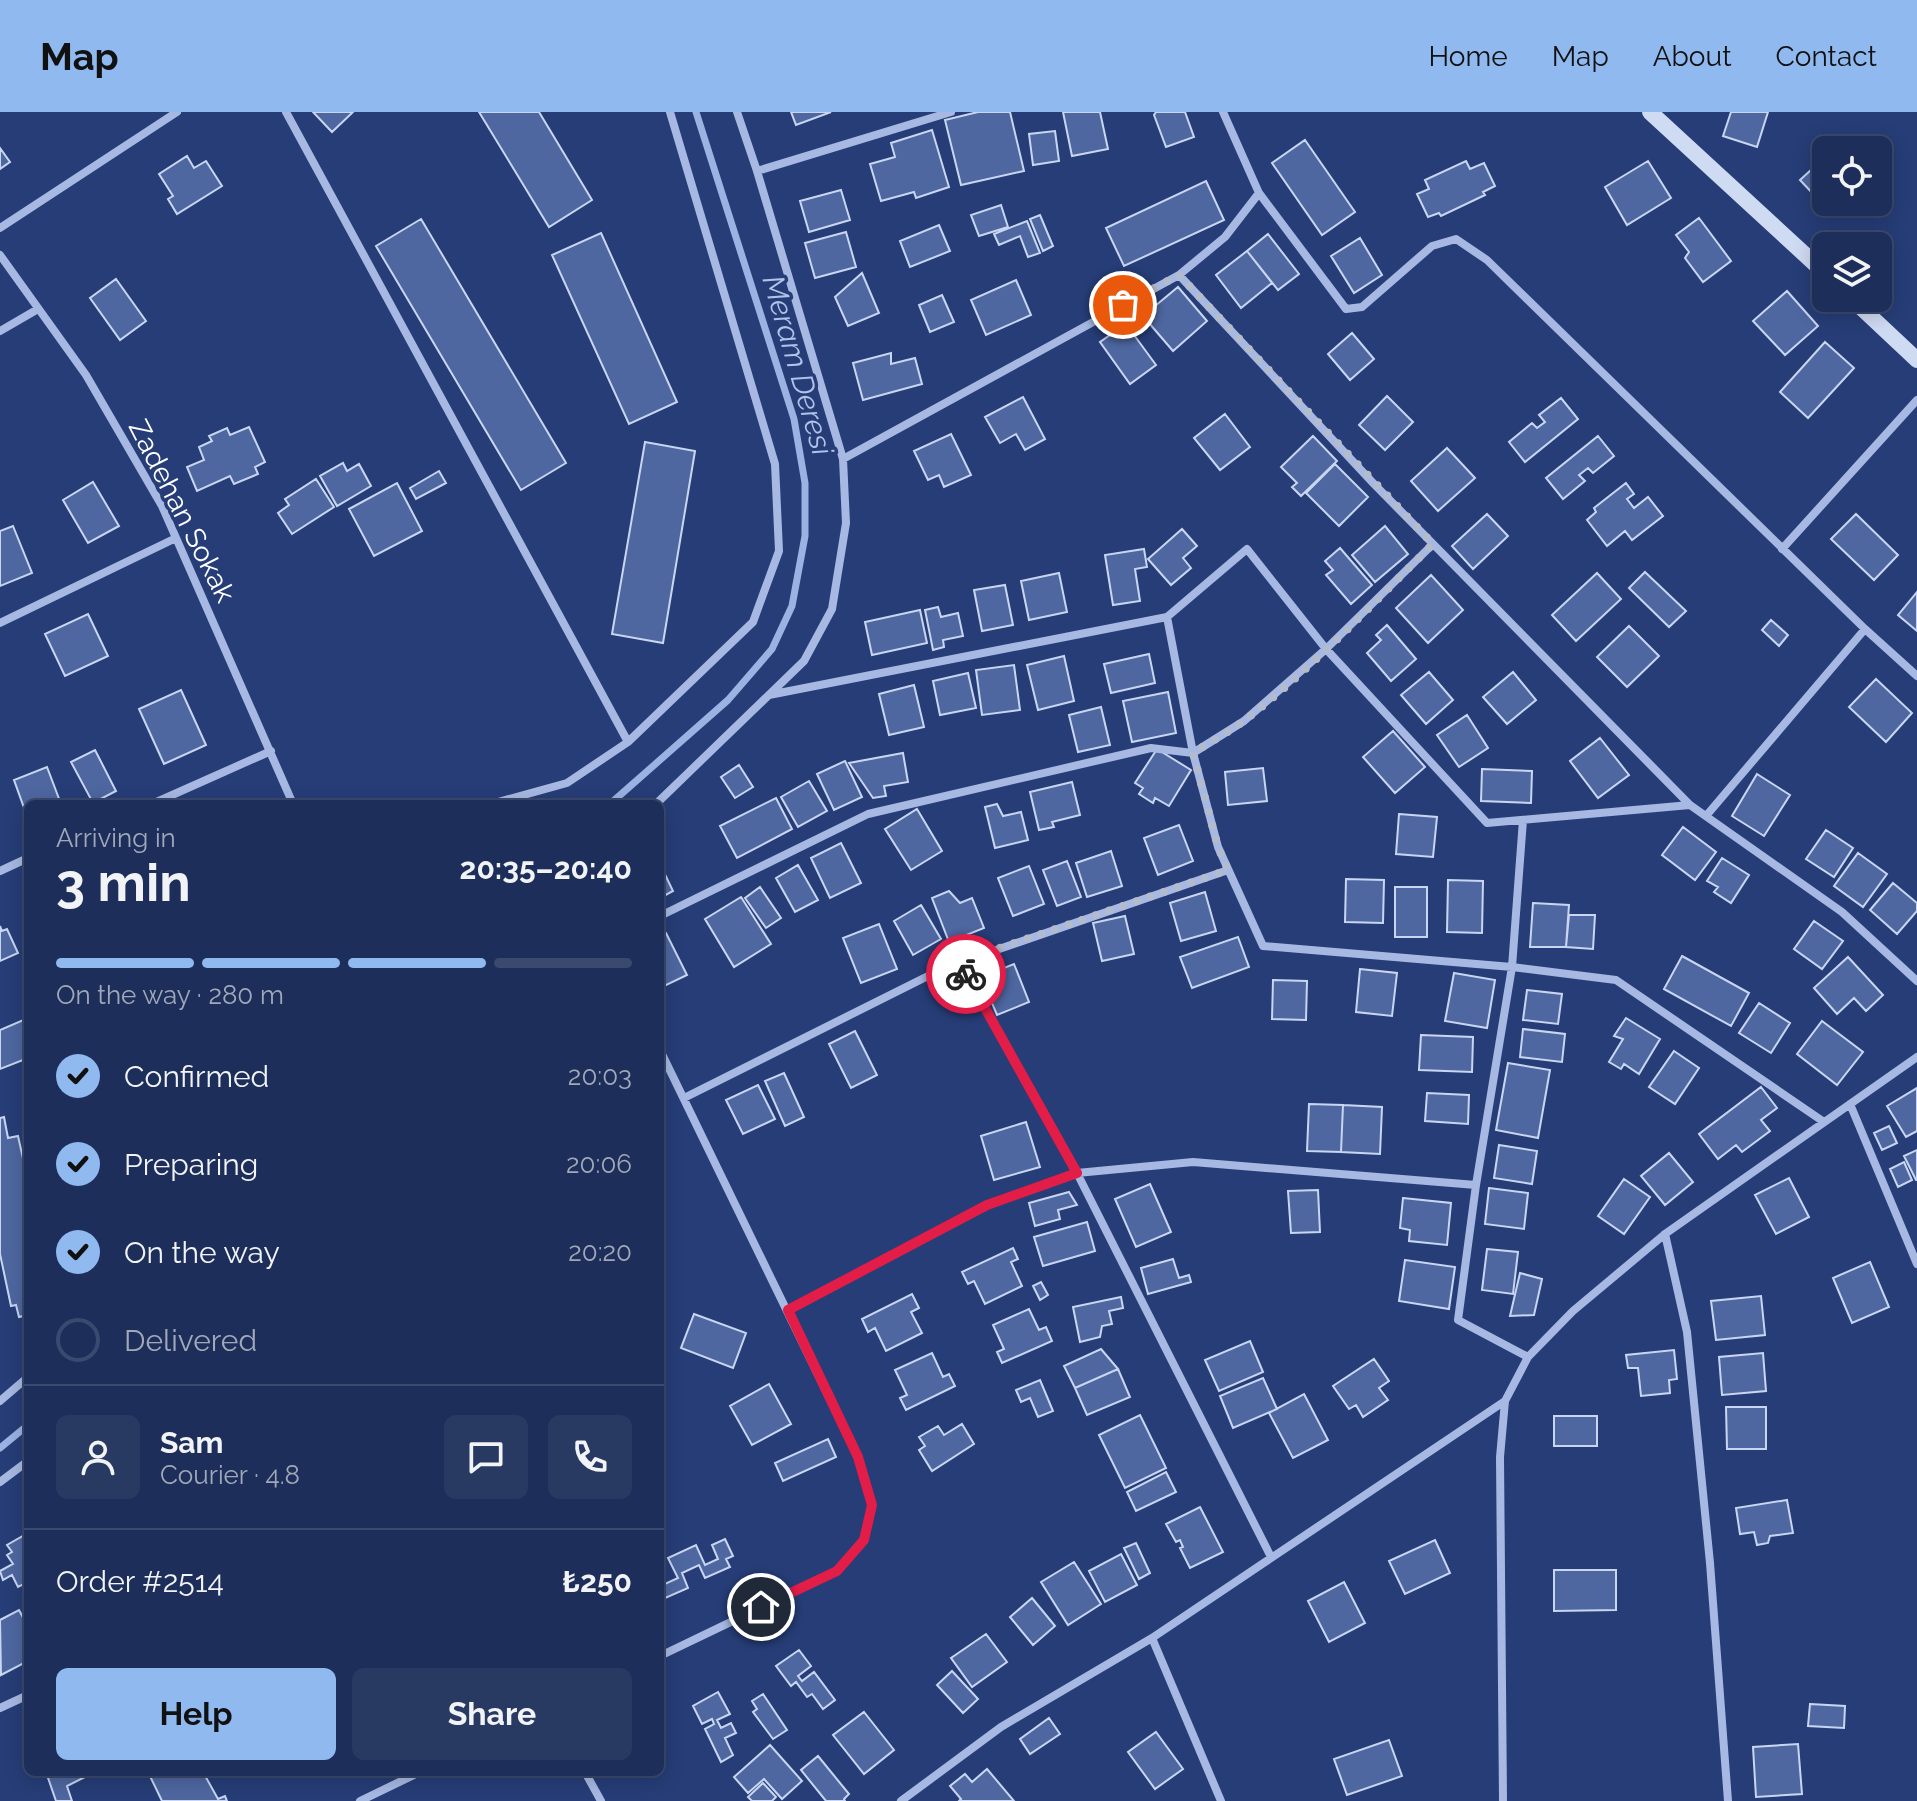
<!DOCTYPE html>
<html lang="en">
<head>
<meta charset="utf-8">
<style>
  body { margin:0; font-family:Raleway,sans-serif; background:#293a62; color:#f1f3f6; height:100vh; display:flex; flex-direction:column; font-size:30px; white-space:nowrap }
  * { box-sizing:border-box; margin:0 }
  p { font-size:26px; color:#a0a8ba }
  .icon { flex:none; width:44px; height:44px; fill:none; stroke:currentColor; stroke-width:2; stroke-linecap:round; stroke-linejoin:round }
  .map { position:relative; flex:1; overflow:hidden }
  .drawer { position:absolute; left:24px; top:688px; width:640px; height:976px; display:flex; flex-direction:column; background:#1c2e59; border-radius:12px; box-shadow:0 4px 20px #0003,0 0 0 2px #3a4a6f }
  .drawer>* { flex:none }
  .fabs { position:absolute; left:1812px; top:24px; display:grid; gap:16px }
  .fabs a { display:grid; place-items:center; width:80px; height:80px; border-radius:12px; background:#1c2e59; box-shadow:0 4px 20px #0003,0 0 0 2px #3a4a6f; font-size:40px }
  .pin { position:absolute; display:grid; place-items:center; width:68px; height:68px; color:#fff; margin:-34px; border:4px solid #fff; border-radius:50%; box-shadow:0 2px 8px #0007 }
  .courier { position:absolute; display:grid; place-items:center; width:80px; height:80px; margin:-40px; border:6px solid #e11d48; border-radius:50%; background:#fff; color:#222; box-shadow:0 2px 10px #0007 }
  .overview em { font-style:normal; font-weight:700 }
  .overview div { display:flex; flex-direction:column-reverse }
  .overview { display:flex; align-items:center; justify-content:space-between; height:136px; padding:0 32px }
  h1 { font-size:52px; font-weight:700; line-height:60px }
  .bar { display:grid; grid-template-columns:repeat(4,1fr); gap:12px 8px; align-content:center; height:96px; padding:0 32px }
  .bar i { height:10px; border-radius:6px; background:#3a4a6f }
  .bar .selected { background:#90b9f0 }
  .bar p { grid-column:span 4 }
  .line { display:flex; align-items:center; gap:20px; padding:0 32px; border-top:2px solid #3a4a6f }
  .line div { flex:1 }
  .round { display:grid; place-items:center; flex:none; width:84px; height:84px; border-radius:12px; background:#293a62 }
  ol { padding:0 32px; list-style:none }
  li { display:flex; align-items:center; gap:24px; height:88px }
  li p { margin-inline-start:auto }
  li .icon { padding:8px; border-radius:50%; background:#90b9f0; color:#111; stroke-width:4 }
  li:last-child { color:#a0a8ba }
  li i { width:44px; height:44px; border:4px solid #3a4a6f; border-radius:50% }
  .button { display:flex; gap:16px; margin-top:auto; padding:16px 32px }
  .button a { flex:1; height:92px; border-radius:12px; background:#90b9f0; color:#111; font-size:32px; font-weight:700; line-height:92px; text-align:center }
  .button a+a { background:#293a62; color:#f1f3f6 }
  header { display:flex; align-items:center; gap:48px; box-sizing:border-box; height:112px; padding:0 40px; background:#90b9f0; color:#111 }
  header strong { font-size:38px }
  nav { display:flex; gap:44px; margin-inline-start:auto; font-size:28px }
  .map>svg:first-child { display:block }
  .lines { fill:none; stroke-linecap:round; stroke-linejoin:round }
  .stream { stroke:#9bb2e3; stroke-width:7 }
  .building { fill:#4e67a0; stroke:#c9d6f2; stroke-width:2 }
  .street { stroke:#a7b9e2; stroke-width:8 }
  .secondary { stroke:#cfdaf3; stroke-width:16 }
  .done { stroke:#b3bbcf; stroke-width:8; stroke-dasharray:0 14.4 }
  .route { stroke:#e11d48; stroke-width:10 }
  .labels { text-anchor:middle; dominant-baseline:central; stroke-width:7; stroke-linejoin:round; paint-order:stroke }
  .street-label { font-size:28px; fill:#fff; stroke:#263d77 }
  .water-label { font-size:30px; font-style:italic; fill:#b2c3ea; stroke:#263d77 }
</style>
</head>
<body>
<header>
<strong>Map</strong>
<nav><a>Home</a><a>Map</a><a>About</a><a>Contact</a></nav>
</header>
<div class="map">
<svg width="1917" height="1689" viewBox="0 0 1917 1689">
  <rect width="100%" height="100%" fill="#263d77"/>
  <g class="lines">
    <path class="stream" d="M610,692L728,588L772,537L792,494L805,424V371L794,307L696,0
      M0,1336L28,1313"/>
  </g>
  <path class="building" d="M313,0H353L332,20Z
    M479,0H539L592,88L549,115Z
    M791,0H831L796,13Z
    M978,0H1010L1024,59L961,73L945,8Z
    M1063,0H1100L1108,37L1072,44Z
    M1156,0H1185L1194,25L1166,35L1154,3Z
    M1731,0H1768L1757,35L1723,24Z
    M932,18L949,75L916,86L914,80L881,89L870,52L895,45L891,31Z
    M1055,19L1059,49L1033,53L1029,22Z
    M1305,28L1355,100L1322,123L1272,51Z
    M0,36L10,50L0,57Z
    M187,44L194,56L206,49L222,74L177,102L168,87L173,84L159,62Z
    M1824,46L1826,75L1816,85L1800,68Z
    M1466,49L1470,57L1484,51L1495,74L1483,80L1485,83L1441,104L1439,101L1428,105L1417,82L1429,77L1425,68Z
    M1648,49L1671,86L1627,113L1605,75Z
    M1206,69L1224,108L1124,154L1106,116Z
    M841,78L850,108L809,120L800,89Z
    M1001,93L1008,115L979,124L971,103Z
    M1040,103L1053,134L1043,139L1030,107Z
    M1699,106L1731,149L1703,170L1685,146L1689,140L1676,123Z
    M421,107L566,351L521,378L376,134Z
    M1027,109L1040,141L1028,145L1020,124L999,133L994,122Z
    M939,113L950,139L910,155L900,129Z
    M846,120L856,155L815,166L805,131Z
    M601,121L677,290L629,312L552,143Z
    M1268,122L1299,162L1278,178L1247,139Z
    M1360,126L1382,163L1354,181L1331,144Z
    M1247,139L1272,171L1241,196L1216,163Z
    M862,161L879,201L848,214L835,185Z
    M116,167L146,209L120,228L90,186Z
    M1016,168L1031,203L986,223L971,188Z
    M1178,175L1207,209L1173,239L1143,204Z
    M1787,179L1818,214L1785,243L1753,209Z
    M942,183L954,210L930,220L919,193Z
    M1126,212L1156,253L1130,272L1100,230Z
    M1352,221L1374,247L1350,268L1328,242Z
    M1825,230L1854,256L1808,306L1780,280Z
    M891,241V252L915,246L922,272L863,288L853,251Z
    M1387,284L1413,310L1385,338L1359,313Z
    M1023,285L1045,327L1025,338L1016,322L1000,331L985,305Z
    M1561,286L1578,307L1525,350L1509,330L1532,311L1537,316L1545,310L1539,303Z
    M1225,302L1250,335L1220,358L1194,326Z
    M249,315L265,350L255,355L258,362L234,372L230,364L197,379L187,355L204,348L199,335L212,329L209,324L227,316L230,323Z
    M951,322L971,363L944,375L939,363L928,368L914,339Z
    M1313,324L1337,349L1301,384L1292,375L1297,371L1281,355Z
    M1598,324L1614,344L1593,361L1588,356L1579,363L1585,369L1563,387L1546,366Z
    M645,330L695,339L663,531L612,522Z
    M1447,336L1475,366L1438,399L1411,369Z
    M343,351L347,359L359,352L371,374L337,394L320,364Z
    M1335,352L1368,385L1339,414L1306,381Z
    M439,359L446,371L416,387L410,376Z
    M316,367L334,395L292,422L278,401L289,393L285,387Z
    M93,370L119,414L88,431L63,388Z
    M397,371L422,419L374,444L349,397Z
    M1626,371L1634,382L1627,387L1634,396L1648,385L1663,404L1632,428L1625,419L1607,434L1587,408L1596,400L1594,396Z
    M1487,402L1508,424L1473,457L1452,434Z
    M1856,402L1898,443L1874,468L1831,427Z
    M13,414L32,461L0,474V419Z
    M1385,414L1408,442L1375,470L1352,443Z
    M1182,417L1197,434L1183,446L1191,456L1171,473L1148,447Z
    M1340,436L1372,473L1351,492L1326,463L1333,458L1325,449Z
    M1144,437L1147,455L1135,457L1140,489L1113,493L1105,443Z
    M1645,460L1686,499L1669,515L1629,476Z
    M1059,461L1067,500L1029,508L1021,469Z
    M1597,461L1621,487L1576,529L1552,503Z
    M1431,463L1463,498L1428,531L1396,496Z
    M1005,473L1013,513L982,519L974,478Z
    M1917,480V519L1898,503Z
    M938,495L941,505L958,501L963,524L943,528L944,535L933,538L925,498Z
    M920,498L927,531L872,543L865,510Z
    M88,502L108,544L65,564L45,522Z
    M1771,508L1788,523L1779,534L1762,518Z
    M1387,513L1416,547L1391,569L1367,541L1381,528L1376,523Z
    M1629,514L1659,544L1627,575L1597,545Z
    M1149,542L1155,571L1111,581L1104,552Z
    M1064,544L1074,589L1038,598L1027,553Z
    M1014,553L1020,598L982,603L976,558Z
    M1429,560L1453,588L1426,612L1401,583Z
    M1513,560L1536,588L1507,612L1483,585Z
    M968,561L976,596L940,603L933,569Z
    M1876,567L1912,601L1886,630L1849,595Z
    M914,573L924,615L889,623L879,582Z
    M181,578L206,633L164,652L139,597Z
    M1168,580L1176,621L1132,630L1123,589Z
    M1101,595L1110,633L1078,640L1069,603Z
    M1467,603L1488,636L1459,655L1437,623Z
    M1393,619L1425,655L1395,681L1363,645Z
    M1600,626L1629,663L1598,686L1570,649Z
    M1157,637L1191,658L1169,694L1155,686L1153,691L1139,682L1143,676L1135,671Z
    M95,638L116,679L93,691L71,650Z
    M903,641L908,670L884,674L886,684L873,686L849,651Z
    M845,649L862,685L834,698L817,662Z
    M739,653L753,675L735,686L721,665Z
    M47,655L61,692H28V707L14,668Z
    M1263,656L1267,689L1228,693L1225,660Z
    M1482,657L1532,659L1531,691L1481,689Z
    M1757,662L1790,683L1764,724L1732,704Z
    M809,669L827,699L798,715L781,685Z
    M1072,670L1080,703L1052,710L1054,715L1039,718L1030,680Z
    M776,686L792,717L737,746L720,714Z
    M997,692L1003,704L1021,700L1028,728L995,736L985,695Z
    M917,697L942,739L911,758L885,717Z
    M1399,702L1437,705L1433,745L1396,742Z
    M1179,713L1193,749L1158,763L1144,726Z
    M1683,715L1716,740L1695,768L1662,743Z
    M1826,718L1853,736L1834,765L1806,747Z
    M841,731L861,771L830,786L811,746Z
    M1111,739L1122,774L1087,785L1076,751Z
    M1858,741L1887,762L1863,795L1834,774Z
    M1722,746L1749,763L1731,791L1714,780L1718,775L1707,769Z
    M1067,749L1081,785L1057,794L1043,758Z
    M660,752L673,779L660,786Z
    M798,753L818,788L795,800L776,766Z
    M1029,754L1044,792L1013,804L998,766Z
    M1346,767L1384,768L1383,811L1345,810Z
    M1448,768L1483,769L1482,821L1447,820Z
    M1893,771L1917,791V799L1897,822L1870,798Z
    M760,775L781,806L766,816L745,786Z
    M1395,775H1427V825H1395Z
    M949,779L960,791L972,786L984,816L949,830L932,786Z
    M1205,780L1216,819L1181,829L1170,791Z
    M741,785L771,832L734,855L705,807Z
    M1533,791L1569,793L1566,835H1530Z
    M921,793L941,827L913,843L894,809Z
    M1569,803H1595L1593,837L1566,835Z
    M1125,804L1134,842L1102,849L1093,811Z
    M1814,809L1843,829L1822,857L1794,837Z
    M879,812L897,857L861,871L843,826Z
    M0,814L2,819L7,817L18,841L0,849Z
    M666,821L687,863L660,876V824Z
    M1238,825L1249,855L1192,876L1180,845Z
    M1682,844L1749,881L1731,914L1664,877Z
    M1848,845L1883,883L1866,899L1854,886L1837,902L1814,876Z
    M1014,852L1029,890L997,903L981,865Z
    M1360,857L1397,861L1392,904L1356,900Z
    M1454,861L1495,868L1487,916L1445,909Z
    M1273,868L1307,869L1306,908L1272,907Z
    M1527,878L1562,882L1558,912L1523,908Z
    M1759,891L1790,911L1771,941L1739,921Z
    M28,906V946L0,957V918Z
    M1626,906L1660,927L1639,962L1624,952L1621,957L1609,950L1623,927L1614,924Z
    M1822,909L1863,940L1837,973L1797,942Z
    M1523,917L1565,922L1562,950L1520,945Z
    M855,919L877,963L851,976L829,932Z
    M1421,923L1473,925L1472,960L1419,958Z
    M1674,939L1699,956L1675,992L1649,975Z
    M1508,951L1550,958L1538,1026L1496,1018Z
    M784,961L804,1005L785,1014L765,969Z
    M758,973L775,1007L743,1022L726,988Z
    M1761,975L1777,996L1761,1008L1770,1019L1742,1040L1736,1033L1718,1047L1699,1022Z
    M1917,976V1019L1906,1025L1887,994Z
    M1427,981L1469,983L1468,1012L1425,1009Z
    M1309,992L1343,993L1341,1040L1307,1039Z
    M1343,993L1382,995L1380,1042L1341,1040Z
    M4,1005L8,1026L18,1024L28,1069V1082L23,1083L28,1104V1203L19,1205L16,1193L11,1194L0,1142V1006Z
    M1026,1010L1040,1055L994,1068L981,1024Z
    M1889,1014L1897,1031L1882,1038L1874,1021Z
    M1499,1033L1537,1039L1532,1072L1494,1066Z
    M1917,1038V1068H1916L1904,1044Z
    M1669,1041L1693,1070L1665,1093L1641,1064Z
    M1904,1050L1912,1068L1898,1075L1890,1057Z
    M1789,1066L1809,1105L1776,1122L1755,1083Z
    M1624,1067L1650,1085L1624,1122L1598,1104Z
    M1150,1072L1171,1120L1136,1135L1115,1087Z
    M1489,1076L1528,1081L1524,1117L1485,1112Z
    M1318,1078L1320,1120L1291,1121L1288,1079Z
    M1069,1080L1077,1093L1058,1098L1060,1107L1035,1114L1029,1091Z
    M1403,1086L1451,1091L1447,1133L1409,1129L1410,1118L1400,1116Z
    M1087,1110L1095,1139L1043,1154L1034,1125Z
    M1013,1136L1018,1147L1011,1150L1022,1174L985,1192L974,1169L968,1172L962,1160Z
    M1487,1137L1518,1140L1513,1182L1482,1178Z
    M1173,1147L1179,1166L1189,1163L1191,1170L1148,1182L1141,1156Z
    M1405,1148L1455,1155L1449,1197L1399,1189Z
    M1870,1150L1889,1195L1852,1211L1833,1166Z
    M1520,1161L1542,1167L1534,1203L1510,1204Z
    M1041,1170L1048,1183L1040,1188L1033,1174Z
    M912,1182L919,1196L911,1200L922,1221L886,1239L875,1216L868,1220L862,1207Z
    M1761,1184L1765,1223L1716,1228L1711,1189Z
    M1121,1185L1123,1196L1109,1199L1112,1212L1102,1214L1100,1225L1080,1230L1073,1195Z
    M1029,1197L1039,1218L1046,1215L1052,1229L1002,1251L997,1240L1004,1237L993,1213Z
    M694,1202L746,1221L733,1256L681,1236Z
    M1250,1229L1263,1260L1219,1279L1205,1248Z
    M1101,1237L1118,1257L1075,1276L1064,1254Z
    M1674,1238L1677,1267L1669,1268L1670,1281L1641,1284L1638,1256H1628L1626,1243Z
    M932,1241L943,1265L949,1262L955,1274L906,1298L900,1286L907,1283L895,1258Z
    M1763,1241L1766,1279L1722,1283L1719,1245Z
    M1374,1247L1389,1269L1379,1276L1388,1288L1363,1305L1356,1293L1349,1297L1333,1274Z
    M1118,1257L1130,1285L1087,1303L1075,1276Z
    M1263,1266L1277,1297L1233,1316L1220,1284Z
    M1040,1268L1053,1299L1038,1305L1030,1286L1021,1290L1016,1278Z
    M769,1272L791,1312L752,1333L730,1294Z
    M1304,1282L1328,1328L1293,1346L1269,1301Z
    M1726,1295H1766V1337H1727Z
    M1140,1303L1166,1356L1125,1376L1099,1323Z
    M1554,1304H1597V1334H1554Z
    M962,1312L974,1332L932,1359L919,1338L925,1334L919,1325L938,1314L944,1323Z
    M828,1327L836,1345L783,1369L775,1351Z
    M1166,1360L1176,1380L1136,1399L1127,1380Z
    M1787,1388L1793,1421L1770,1424L1768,1431L1757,1433L1754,1420L1740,1422L1736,1396Z
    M1200,1395L1223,1440L1190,1456L1180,1436L1183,1435L1180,1428L1176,1430L1166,1412Z
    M28,1421V1470L18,1475L12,1463L3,1468L0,1459L13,1452L7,1443L12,1440L7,1433Z
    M725,1427L733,1444L726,1447L730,1455L705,1466L699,1453L682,1461L688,1476L663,1487L660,1479V1462L665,1472L678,1466L668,1446L696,1433L705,1453L718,1447L712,1433Z
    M1435,1428L1450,1461L1405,1482L1389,1449Z
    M1136,1431L1150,1461L1139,1467L1124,1436Z
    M1121,1442L1137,1473L1105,1490L1089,1459Z
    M1074,1450L1101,1492L1068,1513L1041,1470Z
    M1554,1458H1616V1498L1554,1499Z
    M1344,1470L1365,1511L1329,1530L1308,1489Z
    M1032,1486L1055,1514L1033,1533L1010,1505Z
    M19,1498L28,1515V1549L1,1563L0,1508Z
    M986,1522L1007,1550L972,1575L951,1546Z
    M799,1538L811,1554L798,1564L802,1569L814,1560L835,1588L823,1597L812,1582L807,1585L796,1570L791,1574L776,1554Z
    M952,1559L978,1587L963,1601L937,1573Z
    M718,1580L730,1602L717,1608L721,1616L731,1611L736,1621L725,1626L733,1643L721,1650L705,1617L714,1612L712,1607L702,1612L693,1594Z
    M763,1582L787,1618L773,1627L753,1600L757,1597L752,1589Z
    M1810,1592L1845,1594L1844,1616L1808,1614Z
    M864,1600L894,1638L864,1662L833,1623Z
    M1049,1606L1060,1622L1030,1642L1020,1627Z
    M1156,1620L1183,1657L1155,1677L1128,1640Z
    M1389,1628L1402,1664L1347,1683L1334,1647Z
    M1798,1632L1802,1682L1756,1685L1753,1635Z
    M770,1633L802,1669L782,1687L764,1667L748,1681L734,1665Z
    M818,1644L849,1682L844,1687L845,1689H826L801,1658Z
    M987,1657L1014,1689H959L961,1687L950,1674L965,1662L972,1670Z
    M46,1660H95L67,1674L72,1689H56Z
    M148,1660H203L218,1687L225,1684L227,1689H162Z
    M763,1671L776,1685L772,1689H752L748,1685Z"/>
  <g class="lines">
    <path class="street" d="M286,0L628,630
      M757,59L951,0
      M1259,81L1346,197L1362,195L1432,134L1456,127L1487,148L1865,517L1917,564
      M0,116L177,0
      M0,143L86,263L162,394L293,692
      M1179,163L1374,372L1690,693L1842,800L1917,869
      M0,219L38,197
      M843,347L1179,163L1225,125L1259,81L1223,0
      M1782,437L1917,288
      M1167,505L1193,641L1218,735L1263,834L1512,855L1616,868L1824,1010
      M0,511L176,426
      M769,583L1167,505L1247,437L1326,537L1487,711L1690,693
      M152,692L271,639
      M491,692L567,671L628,630L753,510L779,439L775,352L670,0
      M656,692L804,549L832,497L846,411L843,347L757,59L737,0
      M1706,704L1865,517
      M1523,708L1512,855L1476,1073L1458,1208L1528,1245
      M0,759L28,746
      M660,804L868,702L1151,636L1193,641L1244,609L1326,537L1433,432
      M959,850L1077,1061L1271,1445
      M660,938L858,1345L872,1393L864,1428L837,1459L660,1544
      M684,986L944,856L1228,758
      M1850,992L1917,1152
      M1665,1122L1687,1220L1710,1451L1728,1689
      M788,1198L987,1093L1077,1061L1193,1050L1476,1073
      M0,1289L28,1265
      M0,1370L28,1349
      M1152,1526L1221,1689
      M0,1596L28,1583
      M585,1660L601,1689
      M360,1689L420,1660
      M901,1689L1001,1615L1152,1526L1505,1289
      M1503,1689L1500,1345L1505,1289L1528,1245L1573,1199L1665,1122L1917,945"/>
    <path class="secondary" d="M1650,0L1826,162
      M1851,186L1917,248"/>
  </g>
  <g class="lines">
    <path class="done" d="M966,862L959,850L1228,758L1218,735L1193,641C1210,630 1229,620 1245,608C1313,556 1372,492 1433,432L1179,163L1123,193"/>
    <path class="route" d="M761,1495L837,1459L864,1428L872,1393L858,1345L788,1198L987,1093L1077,1061L966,862"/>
  </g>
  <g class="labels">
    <g class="street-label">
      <text transform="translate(182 399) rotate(63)">Zadehan Sokak</text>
    </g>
    <g class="water-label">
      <text transform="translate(798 253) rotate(74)">Meram Deresi</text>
    </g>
  </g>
</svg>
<div class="fabs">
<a><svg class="icon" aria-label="locate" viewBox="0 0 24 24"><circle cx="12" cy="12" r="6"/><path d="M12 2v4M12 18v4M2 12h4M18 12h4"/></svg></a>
<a><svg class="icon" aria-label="layers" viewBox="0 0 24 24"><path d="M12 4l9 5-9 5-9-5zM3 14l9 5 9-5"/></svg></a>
</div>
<div class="pin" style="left:1123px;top:193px;background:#ea580c"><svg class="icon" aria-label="bag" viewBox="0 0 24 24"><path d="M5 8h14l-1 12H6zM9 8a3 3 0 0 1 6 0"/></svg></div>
<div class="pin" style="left:761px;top:1495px;background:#1f2937"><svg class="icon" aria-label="home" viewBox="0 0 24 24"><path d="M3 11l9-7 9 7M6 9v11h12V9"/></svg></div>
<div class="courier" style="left:966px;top:862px"><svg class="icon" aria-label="bike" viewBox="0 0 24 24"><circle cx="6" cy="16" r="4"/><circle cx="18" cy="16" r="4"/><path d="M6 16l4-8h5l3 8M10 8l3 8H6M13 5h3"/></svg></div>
<section class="drawer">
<div class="overview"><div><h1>3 min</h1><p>Arriving in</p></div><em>20:35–20:40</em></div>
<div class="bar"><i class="selected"></i><i class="selected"></i><i class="selected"></i><i></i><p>On the way · 280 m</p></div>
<ol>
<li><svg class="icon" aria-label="check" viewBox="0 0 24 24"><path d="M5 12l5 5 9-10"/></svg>Confirmed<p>20:03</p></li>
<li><svg class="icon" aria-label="check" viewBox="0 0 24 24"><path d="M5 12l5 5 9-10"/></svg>Preparing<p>20:06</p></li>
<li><svg class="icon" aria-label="check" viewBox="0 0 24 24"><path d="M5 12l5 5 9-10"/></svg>On the way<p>20:20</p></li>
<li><i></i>Delivered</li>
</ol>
<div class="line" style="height:144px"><a class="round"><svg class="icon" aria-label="person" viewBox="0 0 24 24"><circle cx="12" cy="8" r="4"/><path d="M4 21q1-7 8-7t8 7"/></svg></a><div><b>Sam</b><p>Courier · 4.8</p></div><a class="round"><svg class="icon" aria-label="chat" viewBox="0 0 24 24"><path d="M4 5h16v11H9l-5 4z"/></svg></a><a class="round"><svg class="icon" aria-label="phone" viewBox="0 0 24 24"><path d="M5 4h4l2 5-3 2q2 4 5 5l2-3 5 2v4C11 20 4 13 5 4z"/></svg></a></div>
<div class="line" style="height:104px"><div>Order #2514</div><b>₺250</b></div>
<div class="button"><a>Help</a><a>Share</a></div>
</section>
</div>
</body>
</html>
